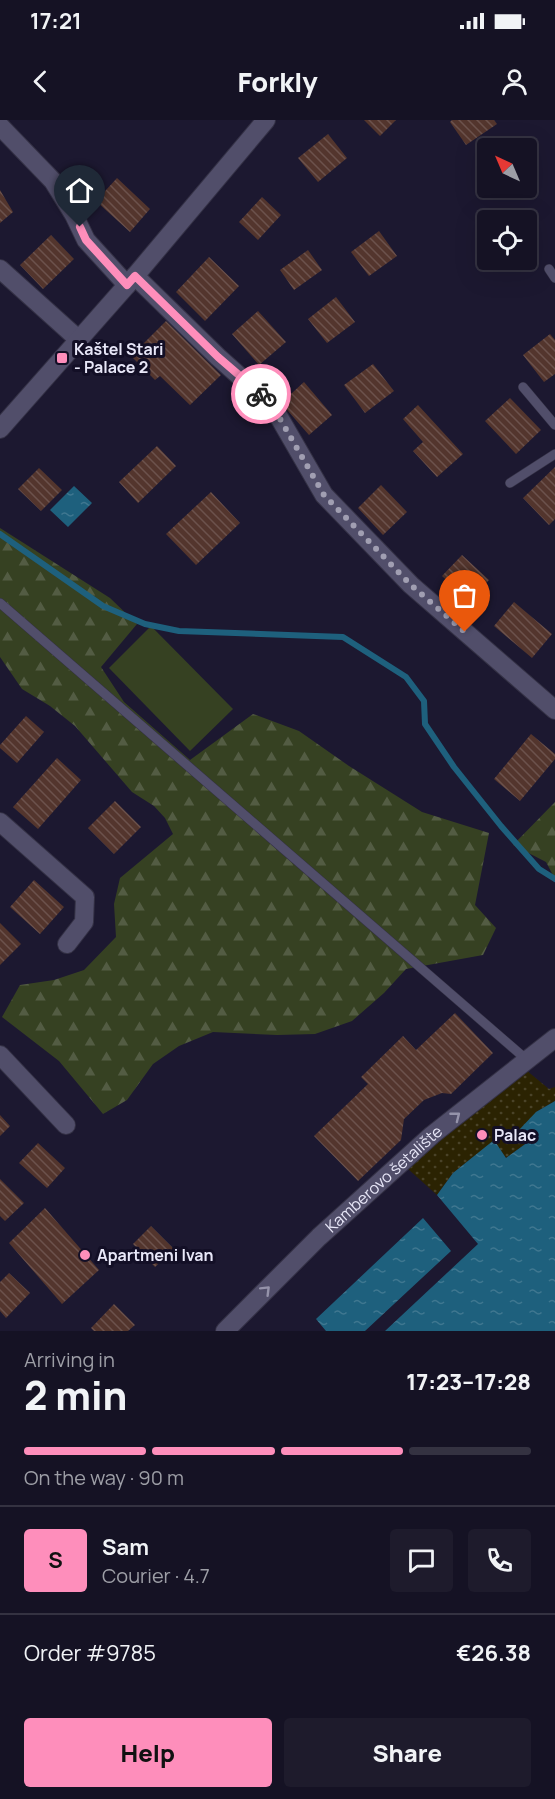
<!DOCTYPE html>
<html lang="en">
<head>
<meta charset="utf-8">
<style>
  body { margin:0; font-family:Manrope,sans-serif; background:#1e1b2c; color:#f1f3f6; height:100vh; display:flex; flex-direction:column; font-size:22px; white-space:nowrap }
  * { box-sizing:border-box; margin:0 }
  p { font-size:20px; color:#9d9ea6 }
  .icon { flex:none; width:33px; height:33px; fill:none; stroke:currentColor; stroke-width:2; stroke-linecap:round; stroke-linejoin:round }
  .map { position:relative; height:1211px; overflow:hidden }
  .details { display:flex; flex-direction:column; background:#151224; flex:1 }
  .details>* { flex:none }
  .needle { width:39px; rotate:316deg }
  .fabs { position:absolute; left:477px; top:18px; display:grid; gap:12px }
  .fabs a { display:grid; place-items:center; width:60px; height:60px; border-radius:6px; background:#151224; box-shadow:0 6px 24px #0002,0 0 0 2px #343241; font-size:30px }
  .pin { position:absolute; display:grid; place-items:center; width:51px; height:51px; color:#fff; margin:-62px -26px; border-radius:50% 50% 50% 0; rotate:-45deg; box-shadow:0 0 6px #0007 }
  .pin .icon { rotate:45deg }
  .courier { position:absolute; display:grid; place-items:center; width:60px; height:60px; margin:-30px; border:4px solid #fe8ebb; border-radius:50%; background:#fff; color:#222; box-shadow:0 2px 8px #0007 }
  .headline em { font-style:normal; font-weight:800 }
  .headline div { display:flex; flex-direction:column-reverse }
  .headline { display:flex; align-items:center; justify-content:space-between; height:102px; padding:0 24px }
  h1 { font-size:39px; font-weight:800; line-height:45px }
  .bar { display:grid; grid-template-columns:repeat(4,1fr); gap:9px 6px; align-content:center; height:72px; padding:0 24px }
  .bar i { height:8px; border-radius:4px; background:#343241 }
  .bar .current { background:#fe8ebb }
  .bar p { grid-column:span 4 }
  .line { display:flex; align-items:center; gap:15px; padding:0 24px; border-top:2px solid #343241 }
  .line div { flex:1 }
  .round { display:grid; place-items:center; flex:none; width:63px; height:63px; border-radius:6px; background:#1e1b2c }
  .button { display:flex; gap:12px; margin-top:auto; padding:12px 24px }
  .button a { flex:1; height:69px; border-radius:6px; background:#fe8ebb; color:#111; font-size:24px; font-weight:800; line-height:69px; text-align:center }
  .button a+a { background:#1e1b2c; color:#f1f3f6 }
  .status { display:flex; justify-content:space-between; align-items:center; height:42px; padding:0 30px; background:#151224; direction:ltr }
  .status svg { height:16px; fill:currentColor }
  header { display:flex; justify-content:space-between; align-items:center; height:78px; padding:0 24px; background:#151224; font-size:27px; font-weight:800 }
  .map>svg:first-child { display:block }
  .forest { fill:url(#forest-firs) }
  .sand { fill:url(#sand-dots) }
  .pitch { fill:#364122 }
  .water { fill:url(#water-ripples) }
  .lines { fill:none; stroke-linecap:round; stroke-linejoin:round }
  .stream { stroke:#1e607d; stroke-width:6 }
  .building { fill:url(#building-back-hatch) }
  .lane-casing { stroke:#343145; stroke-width:10 }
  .street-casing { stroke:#343145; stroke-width:20 }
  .secondary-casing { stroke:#343145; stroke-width:20 }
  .lane { stroke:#514e6a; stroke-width:9 }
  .street { stroke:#514e6a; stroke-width:18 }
  .secondary { stroke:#514e6a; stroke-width:18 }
  .oneway { stroke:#9593aa }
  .done { stroke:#a19fb2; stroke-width:6; stroke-dasharray:0 10.8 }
  .route { stroke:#fe8ebb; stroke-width:8 }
  .poi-dot { fill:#fe8ebb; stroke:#130f26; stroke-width:2 }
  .labels { text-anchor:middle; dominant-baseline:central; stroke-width:6; stroke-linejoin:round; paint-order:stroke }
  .poi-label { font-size:16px; font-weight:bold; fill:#e8e7f8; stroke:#130f26; text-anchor:start }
  .street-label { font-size:16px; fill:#e8e7f8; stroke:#130f26 }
</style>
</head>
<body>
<div class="status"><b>17:21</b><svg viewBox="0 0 49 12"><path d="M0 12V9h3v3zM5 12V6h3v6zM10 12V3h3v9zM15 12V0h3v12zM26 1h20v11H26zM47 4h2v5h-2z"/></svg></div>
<header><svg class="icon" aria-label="back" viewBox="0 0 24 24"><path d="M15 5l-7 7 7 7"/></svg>Forkly<svg class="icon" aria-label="person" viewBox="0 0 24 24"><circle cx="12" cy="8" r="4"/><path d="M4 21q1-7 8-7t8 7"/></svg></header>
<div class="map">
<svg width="555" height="1211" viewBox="0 0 555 1211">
  <defs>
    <pattern id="forest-firs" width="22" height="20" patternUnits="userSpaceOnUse" patternTransform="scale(1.5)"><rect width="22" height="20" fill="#364122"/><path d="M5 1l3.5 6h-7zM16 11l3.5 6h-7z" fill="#535c43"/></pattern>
    <pattern id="sand-dots" width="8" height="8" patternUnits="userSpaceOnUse" patternTransform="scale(1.5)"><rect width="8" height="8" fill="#2b2302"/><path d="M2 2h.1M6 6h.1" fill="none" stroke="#4a4328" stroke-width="1.8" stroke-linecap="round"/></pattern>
    <pattern id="water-ripples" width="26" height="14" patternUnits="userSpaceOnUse" patternTransform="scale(1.5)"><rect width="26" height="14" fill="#1e607d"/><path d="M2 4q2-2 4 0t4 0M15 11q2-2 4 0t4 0" fill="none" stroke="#3f7790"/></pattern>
    <pattern id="building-back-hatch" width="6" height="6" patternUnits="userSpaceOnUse" patternTransform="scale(1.5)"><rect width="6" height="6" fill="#53352d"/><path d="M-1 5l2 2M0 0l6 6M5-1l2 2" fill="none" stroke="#6c524c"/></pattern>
  </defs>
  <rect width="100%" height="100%" fill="#1c1830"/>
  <path class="forest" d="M0,408L110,478L137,504L101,547L124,582L190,640L253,594L299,611L349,646L422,692L489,713L475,785L496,808L483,835L406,849L384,873L352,901L315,914L277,915L213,912L179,926L153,944L127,980L103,994L59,941L2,897L20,865L54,860L84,850L116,817L114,784L120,758L173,714L165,698L154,686L132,672L75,606L50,586L22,569L0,537Z
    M555,682V759L546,742L513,725Z"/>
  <path class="sand" d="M526,950L549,969L555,967V981L536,992L528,1022L506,1038L494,1021L453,1053L437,1075L408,1049L417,1034Z"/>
  <path class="pitch" d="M151,506L233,589L190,631L109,548Z"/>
  <path class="water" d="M74,366L92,383L68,407L50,390Z
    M555,981V1211H385L478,1124L437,1075L453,1053L494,1020L506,1038L528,1022L519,1010L536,992Z
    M423,1098L451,1131L365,1211H326L316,1199Z"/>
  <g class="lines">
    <path class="stream" d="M0,414L103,486L145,504L179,511L343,517L406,557L424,581L425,604L454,647L501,706L539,749L555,759"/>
  </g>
  <path class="building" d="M364,0H396L380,16Z
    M452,0H494L497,4L466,25L450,2Z
    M328,14L347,38L318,62L298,38Z
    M117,58L150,89L130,112L96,81Z
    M0,70L13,92L0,103Z
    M262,77L281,95L258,120L239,102Z
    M379,111L397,136L369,156L351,132Z
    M51,115L74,139L43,169L20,145Z
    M308,130L322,150L294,170L280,150Z
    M209,137L239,166L205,201L176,172Z
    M336,177L355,202L327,223L308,199Z
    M258,191L286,222L259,245L232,214Z
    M166,201L221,255L190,285L160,256L155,260L131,236Z
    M550,214L555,220V254L544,262L523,235Z
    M373,244L394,271L365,293L344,265Z
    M304,262L332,295L309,315L281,283Z
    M510,278L541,310L516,334L485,301Z
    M418,285L463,334L437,357L413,331L423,322L403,299Z
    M157,326L176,346L138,383L119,362Z
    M555,347V399L549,405L523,378Z
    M39,348L62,370L41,391L18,369Z
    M381,365L407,392L383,415L358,388Z
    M211,372L240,403L196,445L166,414Z
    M462,435L489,460L469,482L442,456Z
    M514,482L552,514L532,538L494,506Z
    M26,596L44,612L17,643L0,628V625Z
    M531,614L555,634V639L520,681L494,659Z
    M57,638L81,660L38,709L13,687Z
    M115,681L141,707L114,734L88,708Z
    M34,760L64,787L40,814L10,787Z
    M0,803L21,824L0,845Z
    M455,893L493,933L451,974L442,973L424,980L404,999L401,1020L358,1061L314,1016L368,964L361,957L403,916L416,930Z
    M0,995L10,1006L0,1016Z
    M38,1023L65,1048L47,1068L19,1043Z
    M0,1059L24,1083L5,1101L0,1096Z
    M45,1088L99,1150L62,1184L9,1123Z
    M151,1106L174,1129L155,1147L133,1124Z
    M9,1153L30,1173L6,1198L0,1191V1162Z
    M114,1184L135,1205L128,1211H94L91,1208Z"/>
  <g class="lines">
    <g class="lane-casing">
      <path id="lane" d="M549,149L555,158
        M523,267L555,305
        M510,363L555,334
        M0,483L527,940"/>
    </g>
    <g class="street-casing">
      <g id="street">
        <path d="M0,6L53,61L74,95L86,120L127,165"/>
        <path d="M0,149L78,219"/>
        <path d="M135,156L218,237L272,285L324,375L411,465L555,590"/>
        <path d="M0,702L85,777L84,802L67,824"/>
        <path d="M0,935L66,1005"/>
        <path id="s1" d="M225,1211L319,1117L432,1015L555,918"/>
      </g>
    </g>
    <g class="secondary-casing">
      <path id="secondary" d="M0,309L135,156L266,0"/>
    </g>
    <use href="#lane" class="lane"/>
    <use href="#street" class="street"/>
    <use href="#secondary" class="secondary"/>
  </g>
  <defs><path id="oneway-chevron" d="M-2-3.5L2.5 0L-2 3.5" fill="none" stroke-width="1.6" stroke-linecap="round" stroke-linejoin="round" transform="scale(1.5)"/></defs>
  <g class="oneway">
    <use href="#oneway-chevron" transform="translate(456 996) rotate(-38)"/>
    <use href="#oneway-chevron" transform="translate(266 1170) rotate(-45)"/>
  </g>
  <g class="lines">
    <path class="done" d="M261,274L272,285L324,375L411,465L465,512"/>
    <path class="route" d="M80,107L86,120L127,165L135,156L218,237L261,274"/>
  </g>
  <g class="poi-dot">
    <rect x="56" y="232" width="12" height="12" rx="3"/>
    <circle cx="482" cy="1015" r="6"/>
    <circle cx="85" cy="1135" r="6"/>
  </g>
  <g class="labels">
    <g class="poi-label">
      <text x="74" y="229">Kaštel Stari<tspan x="74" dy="18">- Palace 2</tspan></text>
      <text x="494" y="1015">Palac</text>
      <text x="97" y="1135">Apartmeni Ivan</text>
    </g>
    <g class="street-label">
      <text stroke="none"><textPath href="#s1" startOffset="220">Kamberovo šetalište</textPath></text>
    </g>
  </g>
</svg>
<div class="fabs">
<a><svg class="needle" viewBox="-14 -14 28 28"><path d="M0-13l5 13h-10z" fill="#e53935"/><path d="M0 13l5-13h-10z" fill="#9d9ea6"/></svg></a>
<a><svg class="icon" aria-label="locate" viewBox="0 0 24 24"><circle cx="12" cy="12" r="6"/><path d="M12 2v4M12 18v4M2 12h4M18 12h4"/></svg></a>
</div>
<div class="pin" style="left:465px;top:512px;background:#ea580c"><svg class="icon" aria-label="bag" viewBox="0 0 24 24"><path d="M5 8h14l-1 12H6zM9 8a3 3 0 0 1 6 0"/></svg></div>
<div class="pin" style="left:80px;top:107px;background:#1f2937"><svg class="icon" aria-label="home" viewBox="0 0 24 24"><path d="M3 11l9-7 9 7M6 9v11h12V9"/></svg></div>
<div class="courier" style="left:261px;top:274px"><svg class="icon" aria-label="bike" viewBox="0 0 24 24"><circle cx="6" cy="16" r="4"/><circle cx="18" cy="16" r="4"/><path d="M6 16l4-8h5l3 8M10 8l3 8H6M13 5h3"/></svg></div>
</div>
<section class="details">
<div class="headline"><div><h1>2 min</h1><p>Arriving in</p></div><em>17:23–17:28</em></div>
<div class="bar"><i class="current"></i><i class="current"></i><i class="current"></i><i></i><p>On the way · 90 m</p></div>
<div class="line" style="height:108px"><b class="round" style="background:#fe8ebb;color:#111">S</b><div><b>Sam</b><p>Courier · 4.7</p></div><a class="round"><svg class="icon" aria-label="chat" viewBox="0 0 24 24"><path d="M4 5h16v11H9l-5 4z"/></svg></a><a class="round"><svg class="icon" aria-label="phone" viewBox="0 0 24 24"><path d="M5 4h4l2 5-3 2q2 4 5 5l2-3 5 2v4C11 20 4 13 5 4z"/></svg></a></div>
<div class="line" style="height:78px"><div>Order #9785</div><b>€26.38</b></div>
<div class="button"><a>Help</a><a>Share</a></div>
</section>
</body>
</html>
